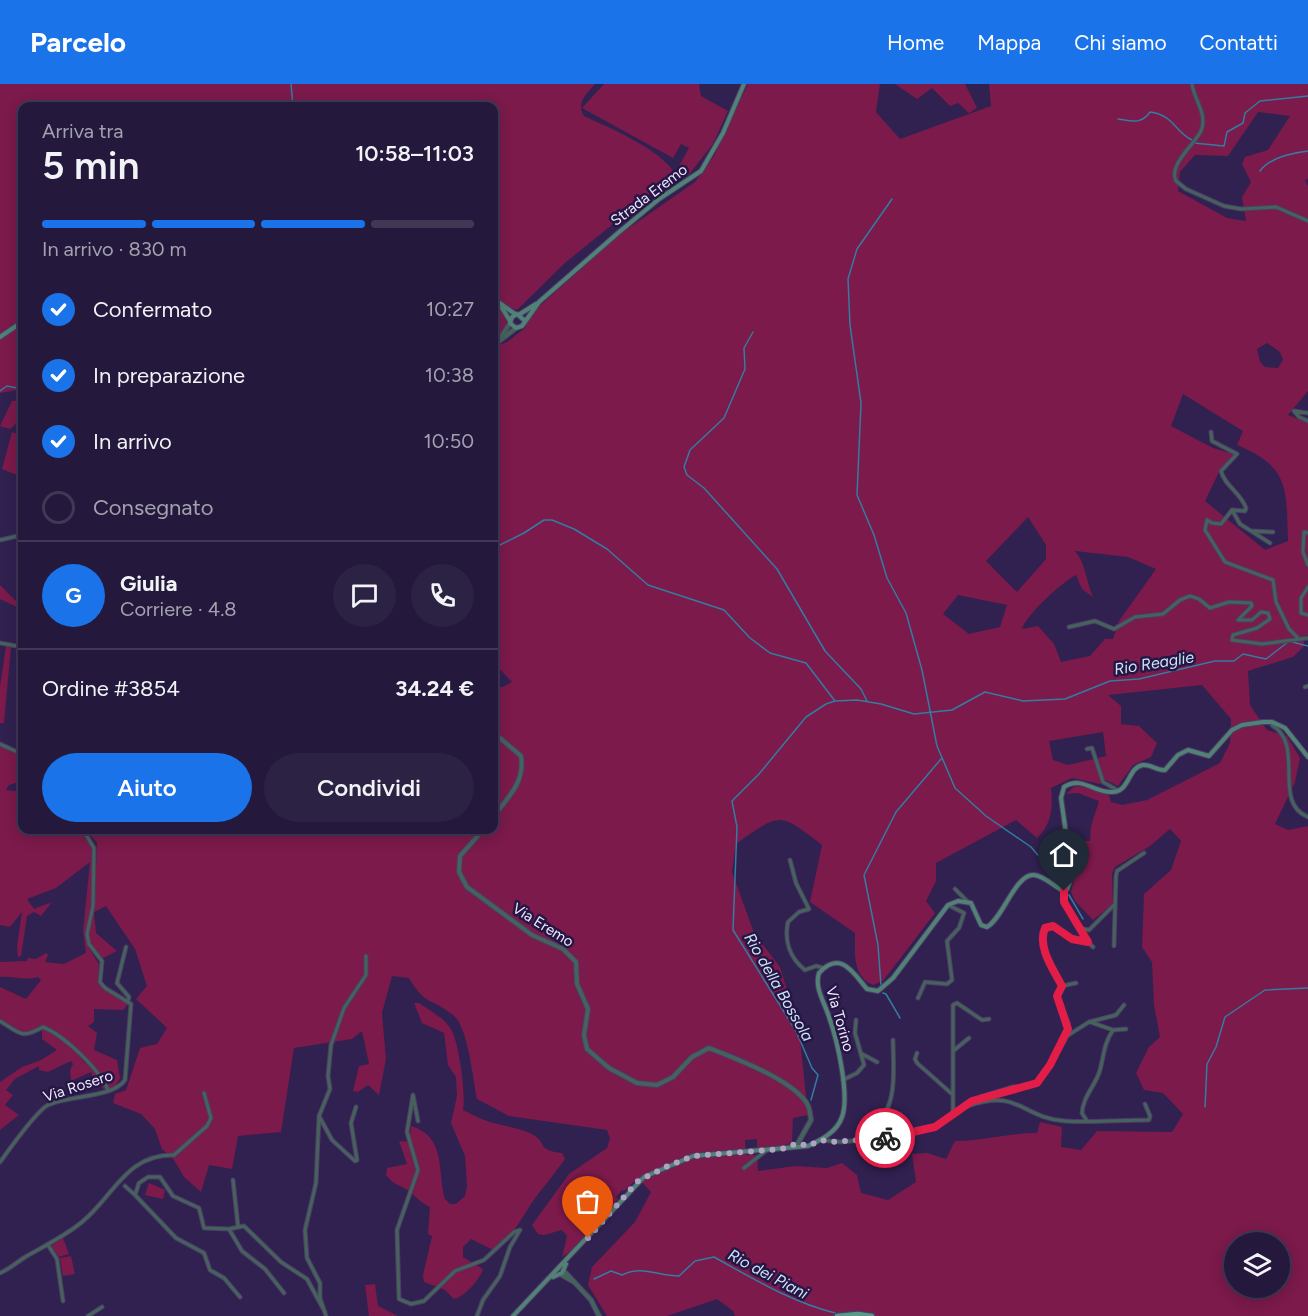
<!DOCTYPE html>
<html lang="it">
<head>
<meta charset="utf-8">
<style>
  body { margin:0; font-family:Figtree,sans-serif; background:#2c2243; color:#f1f3f6; height:100vh; display:flex; flex-direction:column; font-size:22px; white-space:nowrap }
  * { box-sizing:border-box; margin:0 }
  p { font-size:20px; color:#a3a0af }
  .icon { flex:none; width:33px; height:33px; fill:none; stroke:currentColor; stroke-width:2; stroke-linecap:round; stroke-linejoin:round }
  .map { position:relative; flex:1; overflow:hidden }
  .sheet { position:absolute; left:18px; top:18px; width:480px; height:732px; display:flex; flex-direction:column; background:#24193c; border-radius:12px; box-shadow:0 3px 15px #0003,0 0 0 2px #413856 }
  .sheet>* { flex:none }
  .controls { position:absolute; left:1224px; top:1148px; display:grid; gap:12px }
  .controls a { display:grid; place-items:center; width:66px; height:66px; border-radius:50%; background:#24193c; box-shadow:0 3px 15px #0003,0 0 0 2px #413856; font-size:30px }
  .pin { position:absolute; display:grid; place-items:center; width:51px; height:51px; color:#fff; margin:-62px -26px; border-radius:50% 50% 50% 0; rotate:-45deg; box-shadow:0 0 6px #0007 }
  .pin .icon { rotate:45deg }
  .courier { position:absolute; display:grid; place-items:center; width:60px; height:60px; margin:-30px; border:4px solid #e11d48; border-radius:50%; background:#fff; color:#222; box-shadow:0 2px 8px #0007 }
  .head em { font-style:normal; font-weight:600 }
  .head div { display:flex; flex-direction:column-reverse }
  .head { display:flex; align-items:center; justify-content:space-between; height:102px; padding:0 24px }
  h1 { font-size:39px; font-weight:600; line-height:45px }
  .bar { display:grid; grid-template-columns:repeat(4,1fr); gap:9px 6px; align-content:center; height:72px; padding:0 24px }
  .bar i { height:8px; border-radius:4px; background:#413856 }
  .bar .on { background:#1a73e8 }
  .bar p { grid-column:span 4 }
  .line { display:flex; align-items:center; gap:15px; padding:0 24px; border-top:2px solid #413856 }
  .line div { flex:1 }
  .round { display:grid; place-items:center; flex:none; width:63px; height:63px; border-radius:32px; background:#2c2243 }
  ol { padding:0 24px; list-style:none }
  li { display:flex; align-items:center; gap:18px; height:66px }
  li p { margin-inline-start:auto }
  li .icon { padding:6px; border-radius:50%; background:#1a73e8; color:#fff; stroke-width:4 }
  li:last-child { color:#a3a0af }
  li i { width:33px; height:33px; border:3px solid #413856; border-radius:50% }
  .button { display:flex; gap:12px; margin-top:auto; padding:12px 24px }
  .button a { flex:1; height:69px; border-radius:36px; background:#1a73e8; color:#fff; font-size:24px; font-weight:600; line-height:69px; text-align:center }
  .button a+a { background:#2c2243; color:#f1f3f6 }
  header { display:flex; align-items:center; gap:36px; box-sizing:border-box; height:84px; padding:0 30px; background:#1a73e8; color:#fff }
  header strong { font-size:28px }
  nav { display:flex; gap:33px; margin-inline-start:auto; font-size:21px }
  .map>svg:first-child { display:block }
  .green { fill:#7b1a4b; fill-rule:evenodd }
  .lines { fill:none; stroke-linecap:round; stroke-linejoin:round }
  .stream { stroke:#337ca2; stroke-width:1.5 }
  .minor-casing { stroke:#4b3d68; stroke-width:5 }
  .tertiary-casing { stroke:#4b3d68; stroke-width:6 }
  .secondary-casing { stroke:#4b3d68; stroke-width:6 }
  .primary-casing { stroke:#4b3d68; stroke-width:7 }
  .minor { stroke:#45635b; stroke-width:3 }
  .tertiary { stroke:#45635b; stroke-width:4 }
  .secondary { stroke:#518275; stroke-width:4 }
  .primary { stroke:#599988; stroke-width:4.5 }
  .done { stroke:#aca4c0; stroke-width:6; stroke-dasharray:0 10.8 }
  .route { stroke:#e11d48; stroke-width:8 }
  .labels { text-anchor:middle; dominant-baseline:central; stroke-width:5; stroke-linejoin:round; paint-order:stroke }
  .street-label { font-size:15px; fill:#eeeafd; stroke:#261645 }
  .water-label { font-size:16px; font-style:italic; fill:#cae5f6; stroke:#261645 }
</style>
</head>
<body>
<header>
<strong>Parcelo</strong>
<nav><a>Home</a><a>Mappa</a><a>Chi siamo</a><a>Contatti</a></nav>
</header>
<div class="map">
<svg width="1308" height="1232" viewBox="0 0 1308 1232">
  <rect width="100%" height="100%" fill="#302150"/>
  <path class="green" d="M0,0H595C586,11 576,18 584,32C610,44 661,65 675,90L566,178L517,226L507,222L494,211V22H22V305L0,309Z
    M604,0H699L701,12L728,27L713,60L687,93L679,82L689,64L681,60L673,74L582,24Z
    M748,0H880L876,28L900,55L991,22L989,0H1308V95L1305,96L1308,102V307L1288,331L1308,339V551L1304,552V562L1293,573L1248,587L1250,621L1267,646L1287,652L1300,674L1295,698L1275,740L1288,746L1308,742V1232H735L733,1227L717,1215L667,1232H607L588,1201L592,1183L635,1138L651,1108L638,1094L624,1107L622,1106L616,1113L618,1115L572,1166L562,1173L567,1152L562,1146L544,1151L538,1150L532,1141L569,1090L607,1064L610,1054L607,1046L509,1032L477,1015C473,996 468,942 453,931C431,913 426,923 409,894L392,892L382,929L386,975L379,1011L368,1001L358,1008L353,1007L359,982L369,980L362,947L352,955L294,964L281,1048L238,1052L232,1085L209,1081L201,1108L184,1093L174,1076L162,1065L155,1045L141,1030L113,1019L115,1010L126,1006L140,964L157,960L167,944L136,915L147,902L135,865L106,822L94,828L96,849L117,867L101,875L90,860L88,851L95,814L97,759L86,746H494V602L503,603L512,598L494,579V263L507,258L525,244L531,230L616,153L695,98L714,72ZM1258,28L1290,32L1268,66L1245,73L1242,80L1251,98L1242,113L1246,137L1227,134L1178,107L1180,88L1195,71L1228,72ZM1267,259L1280,268L1283,276L1278,284L1265,283L1260,278L1257,265ZM1183,310L1243,347L1237,361C1290,383 1286,404 1288,457L1265,466L1205,417L1220,386L1234,374V370L1213,364L1171,342ZM1028,433L1046,461V475L1017,508L986,477ZM1075,467L1128,473L1156,485L1119,537L1113,555H1105L1090,572L1061,578L1054,560L1038,542L1022,545C1026,531 1062,498 1076,491L1082,505L1093,513C1086,497 1086,480 1075,467ZM958,511L1007,521L1000,543L969,550L943,530ZM1202,601L1231,635L1230,659L1220,679L1147,716L1122,721L1111,718L1109,711L1091,704L1075,702L1066,710L1078,709L1099,717L1091,742L1090,757L1070,756L1074,796L1071,808L1075,817L1093,836L1113,820L1112,790L1115,783L1150,762L1170,745L1181,757L1171,786L1144,810L1142,863L1152,878L1154,921L1160,953L1149,963L1136,989L1144,1006L1163,1009L1183,1030L1172,1048L1097,1047L1081,1066L1061,1063L1062,1043L1040,1038L1037,1049C1009,1049 983,1057 955,1057L946,1075L927,1069L912,1070L916,1098L888,1116L861,1109L857,1091L842,1079L827,1084L795,1082L758,1087L757,1071H746L745,1056L757,1055V1064L781,1063L792,1058L793,1034L808,1031L799,945L780,883L754,849L732,788L736,760C781,728 779,728 822,761L810,818L855,849C855,869 852,892 873,901L883,897L935,829L926,817L936,797V779L1016,736L1037,754C1052,740 1053,723 1051,704L1072,694L1100,700L1106,696L1118,702L1133,681L1151,673L1157,659L1139,642L1121,640V622L1108,611ZM1103,648L1106,672L1068,681L1053,676L1049,657ZM1234,1158H1280V1203H1234Z
    M895,0H965L977,24L969,29L958,19L950,22L932,4L917,15Z
    M494,221L502,227L507,237L503,248L494,258Z
    M22,316C23,329 21,337 10,345L0,342L12,317Z
    M12,348L21,351L22,356V393L2,385Z
    M0,501L20,521L17,523L0,515Z
    M6,562L11,563L4,639H0V603Z
    M0,661L22,672V697L9,701L6,706L22,708V746H80L92,765L91,822L86,854L87,861L99,880L98,900L128,920L123,926L94,925V938L88,942L97,949L94,966L117,976L120,994L114,1005H103L100,998L95,1000L91,988L71,997L70,986L73,980L71,977L48,988L39,986V982L15,995L6,1006L13,1011L5,1021L19,1031L0,1046V998L22,983L41,976L57,966L42,955V945C58,949 76,966 85,979L88,978C80,962 58,947 42,942L24,950L0,935V903L26,915L41,896L38,893C26,897 11,892 0,893V878L27,877L28,874L36,875L46,869L48,871L45,878L64,880L86,869L83,847L90,778L56,804L27,815L34,825L52,818L41,832L34,828L27,832L21,872L18,873L17,862L22,828L10,843L0,841Z
    M414,919H419C429,926 442,933 449,942C459,954 466,1010 463,1026C472,1030 480,1035 490,1038C503,1042 520,1044 532,1050C548,1059 536,1066 562,1069L565,1075C555,1090 542,1104 531,1120C520,1137 512,1154 493,1166L471,1155L463,1163V1173L483,1185C480,1196 464,1213 454,1215L445,1206L424,1198L423,1191L432,1152L428,1150L430,1123C421,1119 417,1114 410,1108C401,1100 395,1103 386,1091L387,1084L407,1080L399,1057L409,1058L411,1042C447,1053 437,1088 445,1115L450,1120H456L465,1112L467,1102L465,1072L451,1039L457,1012L456,993L448,981L444,949L422,939Z
    M149,1099L165,1106L163,1115L145,1111Z
    M63,1154L69,1170L59,1173L51,1162Z
    M71,1172L75,1190L63,1192L60,1174Z
    M375,1200L378,1222L398,1232H369L365,1201Z"/>
  <g class="lines">
    <path class="stream" d="M291,0L293,22
      M1118,35C1131,37 1141,41 1150,28C1174,31 1175,48 1192,56
      M1194,59L1224,62L1227,48L1243,39L1245,29L1260,17L1308,12
      M1260,87C1270,73 1292,69 1308,67
      M892,115L857,165L848,195L850,241L861,319L857,411L874,451L887,494L906,529L922,586L937,662L955,704L986,732L1031,763L1065,803
      M753,248L744,264L745,285L724,334L690,366L684,383L687,391L704,404L777,485L825,567L861,605L867,617
      M0,307L7,302L22,305
      M494,464L524,449L544,436H552L574,445L607,465L648,501L724,526L750,554L770,569L806,579L835,617
      M1292,558L1308,562
      M1069,811L1083,835
      M881,902L878,861L864,791L896,728L941,675
      M883,909L886,910L900,934
      M811,1016L818,991L812,984L796,947L733,846L737,743L732,717L759,690L806,633L826,620L835,617L857,616L881,620L914,630L952,626L985,608L1023,617L1065,615L1110,597L1139,595L1215,577H1234L1243,570L1266,575L1288,558
      M1205,1023L1207,980L1216,963L1225,933L1265,906L1308,904
      M594,1195L611,1187L622,1191C642,1181 658,1192 679,1192L695,1177L714,1173C754,1195 791,1218 835,1229"/>
    <g class="minor-casing">
      <path id="minor" d="M1192,0C1194,16 1208,30 1201,47C1194,61 1168,81 1176,97L1186,105L1224,122L1241,125L1276,123L1308,137
        M1308,329L1294,327L1299,333L1308,337
        M1211,348L1212,357L1237,370L1221,387C1224,401 1241,409 1246,424L1245,427L1232,426L1221,440L1212,439L1207,436L1205,446L1225,478L1273,496L1276,518L1289,545L1297,553
        M1232,426L1240,440L1270,459
        M1253,447L1273,448
        M1308,449L1304,448L1303,468L1308,481
        M0,456L22,451
        M1308,503L1301,514V529L1308,531
        M1069,543L1095,537L1114,545L1135,533L1163,530L1180,516L1190,512L1199,515L1210,524L1229,518L1251,519L1252,522L1238,536H1252L1261,528L1268,529L1270,535L1257,544L1233,551L1232,556L1262,560L1308,554
        M0,559L22,563
        M1305,603L1308,602
        M1272,638V641C1306,662 1271,718 1308,733
        M0,660L22,670
        M1087,665L1092,664L1103,698L1117,706
        M790,776L796,799L809,825L799,828L788,838C784,857 790,874 805,886L816,882L824,884
        M955,805L968,818
        M1064,807V818L1079,844L1089,846L1115,820
        M1088,858L1093,863
        M1114,862L1116,792L1117,787L1144,769
        M126,863L117,899L129,913L128,917
        M1062,902C1053,885 1037,863 1045,844L1053,842L1073,855L1088,858L1079,844
        M918,914L925,898L947,900L952,896L947,857L959,844L964,829L948,821
        M0,937C21,950 21,955 43,943C65,952 99,985 108,1006
        M1113,946L1126,945
        M1067,952L1068,939L1057,912L1062,902L1076,899
        M953,967L969,954
        M917,969L915,975L917,979L952,1010
        M862,970L877,978
        M843,996L857,989L864,981L855,949L856,936
        M968,1022C1020,1004 1021,1034 1065,1037C1093,1039 1121,1036 1149,1036L1150,1032L1145,1020
        M319,1032L332,1056L355,1077L357,1076L351,1039L356,1023
        M953,1032V921L957,919L982,936L989,935
        M418,1037L413,1011L407,1048L418,1086L397,1146L399,1215L411,1220L424,1217L455,1187L484,1176L514,1148L520,1146
        M1087,1037L1082,1029C1083,1012 1096,1001 1100,986C1104,971 1104,959 1113,946L1090,938
        M821,1056L841,1058L905,1052L935,1043L981,1013L1013,1003H1028L1037,998L1050,981L1067,952L1089,938L1116,931L1124,921
        M860,1057L861,1045C867,1041 873,1041 879,1036C898,1020 893,979 893,956
        M0,1078C9,1066 36,1027 48,1021C68,1011 113,1014 125,996L131,920L105,904L100,898L102,877L89,860L87,850L93,822L94,764L83,746
        M744,1084L767,1066
        M233,1096L238,1142
        M125,1102L135,1111
        M229,1145L242,1167L265,1185L284,1209
        M48,1161L57,1175L63,1217
        M0,1189C10,1185 18,1177 27,1172C46,1161 65,1152 82,1138C114,1112 126,1070 174,1071L207,1042L211,1034L204,1009
        M240,1213L224,1194L210,1186L204,1169L176,1154L135,1111L139,1099L148,1093H160L173,1112L199,1124L204,1144L229,1145L244,1142L281,1178L307,1195L325,1228
        M88,1232L102,1223
        M326,1232L320,1214V1199L307,1174L305,1146L316,1099L319,1032L330,1005L328,992L331,961L344,924L366,891V872
        M477,1232L483,1216L500,1192L510,1163L520,1146"/>
    </g>
    <g class="tertiary-casing">
      <path id="tertiary" d="M501,253L510,239
        M494,261L516,244
        M494,649L521,672C525,698 509,712 494,732
        M483,746L460,772L459,788L467,803L532,851L563,865L576,878L577,900L588,925L584,951L587,965L609,984L637,999L657,1001L673,993L692,973L709,964C735,974 790,995 806,1018C810,1023 810,1030 811,1036L798,1059
        M563,1186L591,1216L599,1232
        M560,1190L574,1198"/>
    </g>
    <g class="secondary-casing">
      <path id="secondary" d="M494,215L515,230
        M502,224L510,237
        M520,230L536,220
        M524,236L517,230L512,233L510,239L516,244L522,242L539,218L618,149L659,115L701,87L723,49L744,0
        M0,253L22,238
        M553,1193L562,1189L566,1180
        M513,1232L644,1093L693,1072L808,1062C821,1056 837,1048 842,1033C850,1011 837,955 829,933C825,919 814,904 819,889C841,865 854,890 867,905L878,907L893,894L948,821L958,817L971,819L981,841L987,843C1003,834 1015,791 1033,791C1043,791 1054,802 1062,806L1067,805L1072,792L1061,714L1064,703C1082,691 1095,710 1113,708C1130,707 1128,683 1143,681C1151,680 1157,687 1165,686L1178,671L1188,666L1209,672L1232,646L1242,641L1263,638H1272L1285,644L1308,673"/>
    </g>
    <g class="primary-casing">
      <path id="primary" d="M837,1232L858,1230L872,1232"/>
    </g>
    <use href="#minor" class="minor"/>
    <use href="#tertiary" class="tertiary"/>
    <use href="#secondary" class="secondary"/>
    <use href="#primary" class="primary"/>
  </g>
  <g class="lines">
    <path class="done" d="M588,1154L638,1097L668,1082L693,1072L782,1065L798,1059L808,1062L821,1056L832,1058L885,1054"/>
    <path class="route" d="M885,1054L935,1043L972,1017L1037,999L1050,981L1068,945L1057,912L1062,902C1053,885 1037,863 1045,844L1053,842L1072,855L1088,858L1064,818V807"/>
  </g>
  <g class="labels">
    <g class="street-label">
      <text transform="translate(649 111) rotate(-37)">Strada Eremo</text>
      <text transform="translate(543 841) rotate(32)">Via Eremo</text>
      <text transform="translate(840 935) rotate(74)">Via Torino</text>
      <text transform="translate(78 1002) rotate(-18)">Via Rosero</text>
    </g>
    <g class="water-label">
      <text transform="translate(1154 579) rotate(-9)">Rio Reaglie</text>
      <text transform="translate(779 903) rotate(60)">Rio della Bossola</text>
      <text transform="translate(768 1190) rotate(28)">Rio dei Piani</text>
    </g>
  </g>
</svg>
<div class="controls">
<a><svg class="icon" aria-label="layers" viewBox="0 0 24 24"><path d="M12 4l9 5-9 5-9-5zM3 14l9 5 9-5"/></svg></a>
</div>
<div class="pin" style="left:588px;top:1154px;background:#ea580c"><svg class="icon" aria-label="bag" viewBox="0 0 24 24"><path d="M5 8h14l-1 12H6zM9 8a3 3 0 0 1 6 0"/></svg></div>
<div class="pin" style="left:1064px;top:807px;background:#1f2937"><svg class="icon" aria-label="home" viewBox="0 0 24 24"><path d="M3 11l9-7 9 7M6 9v11h12V9"/></svg></div>
<div class="courier" style="left:885px;top:1054px"><svg class="icon" aria-label="bike" viewBox="0 0 24 24"><circle cx="6" cy="16" r="4"/><circle cx="18" cy="16" r="4"/><path d="M6 16l4-8h5l3 8M10 8l3 8H6M13 5h3"/></svg></div>
<section class="sheet">
<div class="head"><div><h1>5 min</h1><p>Arriva tra</p></div><em>10:58–11:03</em></div>
<div class="bar"><i class="on"></i><i class="on"></i><i class="on"></i><i></i><p>In arrivo · 830 m</p></div>
<ol>
<li><svg class="icon" aria-label="check" viewBox="0 0 24 24"><path d="M5 12l5 5 9-10"/></svg>Confermato<p>10:27</p></li>
<li><svg class="icon" aria-label="check" viewBox="0 0 24 24"><path d="M5 12l5 5 9-10"/></svg>In preparazione<p>10:38</p></li>
<li><svg class="icon" aria-label="check" viewBox="0 0 24 24"><path d="M5 12l5 5 9-10"/></svg>In arrivo<p>10:50</p></li>
<li><i></i>Consegnato</li>
</ol>
<div class="line" style="height:108px"><b class="round" style="background:#1a73e8;color:#fff">G</b><div><b>Giulia</b><p>Corriere · 4.8</p></div><a class="round"><svg class="icon" aria-label="chat" viewBox="0 0 24 24"><path d="M4 5h16v11H9l-5 4z"/></svg></a><a class="round"><svg class="icon" aria-label="phone" viewBox="0 0 24 24"><path d="M5 4h4l2 5-3 2q2 4 5 5l2-3 5 2v4C11 20 4 13 5 4z"/></svg></a></div>
<div class="line" style="height:78px"><div>Ordine #3854</div><b>34.24 €</b></div>
<div class="button"><a>Aiuto</a><a>Condividi</a></div>
</section>
</div>
</body>
</html>
